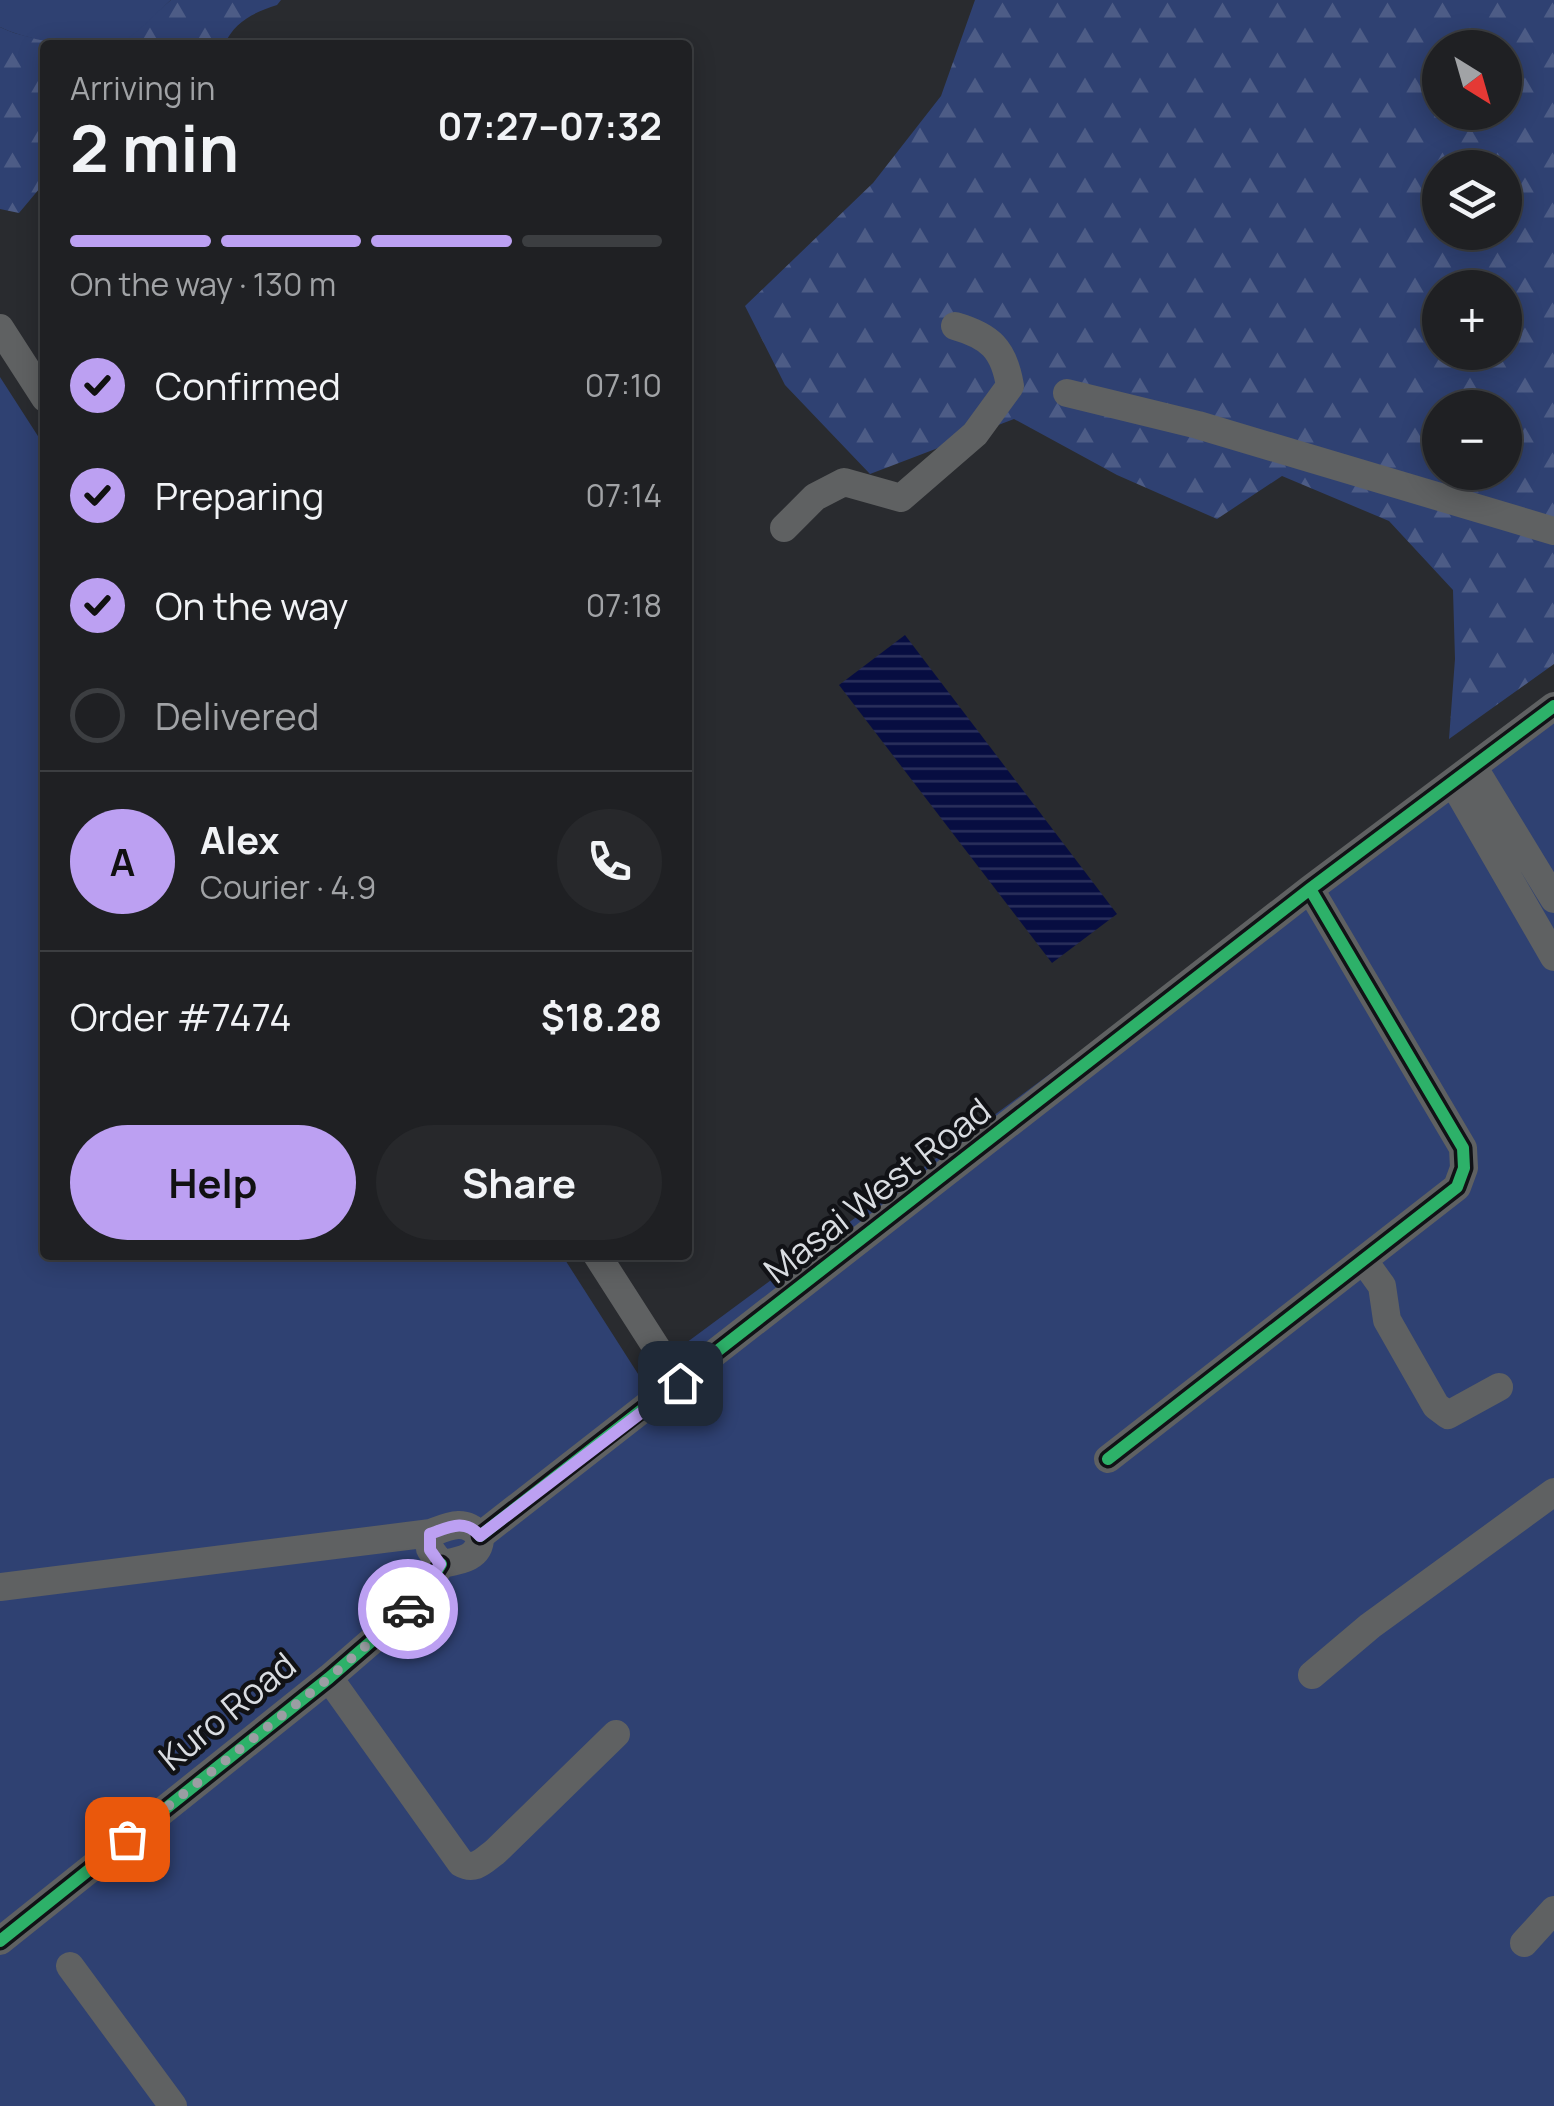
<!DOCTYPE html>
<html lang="en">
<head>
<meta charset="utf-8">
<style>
  body { margin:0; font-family:Manrope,sans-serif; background:#27282b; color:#f1f3f6; height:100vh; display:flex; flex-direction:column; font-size:38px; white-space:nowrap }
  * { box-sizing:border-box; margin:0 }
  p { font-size:32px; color:#a1a3a6 }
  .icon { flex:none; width:55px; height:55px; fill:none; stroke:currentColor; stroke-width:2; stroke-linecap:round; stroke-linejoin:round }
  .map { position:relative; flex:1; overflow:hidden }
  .side { position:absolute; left:40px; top:40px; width:652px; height:1220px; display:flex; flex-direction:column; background:#1f2023; border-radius:10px; box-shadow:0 5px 25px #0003,0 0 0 2px #3c3e41 }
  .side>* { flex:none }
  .needle { width:65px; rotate:143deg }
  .buttons { position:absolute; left:1422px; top:30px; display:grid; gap:20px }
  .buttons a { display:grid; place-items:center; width:100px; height:100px; border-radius:50%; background:#1f2023; box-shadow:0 5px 25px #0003,0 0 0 2px #3c3e41; font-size:50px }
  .pin { position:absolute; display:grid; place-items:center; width:85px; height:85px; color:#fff; margin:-42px; border-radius:20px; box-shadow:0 5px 15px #0006 }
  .courier { position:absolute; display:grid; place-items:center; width:100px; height:100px; margin:-50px; border:8px solid #bca0f2; border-radius:50%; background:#fff; color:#222; box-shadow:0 2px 12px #0007 }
  .summary em { font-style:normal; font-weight:700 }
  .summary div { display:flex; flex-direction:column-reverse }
  .summary { display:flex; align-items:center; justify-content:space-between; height:170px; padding:0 30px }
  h1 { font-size:65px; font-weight:700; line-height:75px }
  .bar { display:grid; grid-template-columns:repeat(4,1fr); gap:15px 10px; align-content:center; height:120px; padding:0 30px }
  .bar i { height:12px; border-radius:8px; background:#3c3e41 }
  .bar .active { background:#bca0f2 }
  .bar p { grid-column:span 4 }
  .line { display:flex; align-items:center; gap:25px; padding:0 30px; border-top:2px solid #3c3e41 }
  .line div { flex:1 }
  .round { display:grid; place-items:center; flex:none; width:105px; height:105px; border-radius:52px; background:#27282b }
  ol { padding:0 30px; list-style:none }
  li { display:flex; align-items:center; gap:30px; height:110px }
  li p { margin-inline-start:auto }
  li .icon { padding:10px; border-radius:50%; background:#bca0f2; color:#111; stroke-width:4 }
  li:last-child { color:#a1a3a6 }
  li i { width:55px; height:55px; border:5px solid #3c3e41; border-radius:50% }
  .primary-button { display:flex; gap:20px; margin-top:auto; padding:20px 30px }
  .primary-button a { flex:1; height:115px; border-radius:60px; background:#bca0f2; color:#111; font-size:40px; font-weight:700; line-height:115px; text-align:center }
  .primary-button a+a { background:#27282b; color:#f1f3f6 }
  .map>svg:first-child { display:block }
  .forest { fill:url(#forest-firs); fill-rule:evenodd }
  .garden { fill:#2f4172 }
  .water { fill:url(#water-rules) }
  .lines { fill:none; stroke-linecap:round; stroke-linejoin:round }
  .minor { stroke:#5f6162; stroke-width:28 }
  .cycleway-casing { stroke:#111216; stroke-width:19 }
  .cycleway { stroke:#2db169; stroke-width:12 }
  .done { stroke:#9b9ea3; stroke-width:10; stroke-dasharray:0 18 }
  .route { stroke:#bca0f2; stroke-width:12 }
  .labels { text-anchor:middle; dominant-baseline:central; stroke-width:9; stroke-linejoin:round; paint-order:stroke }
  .street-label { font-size:35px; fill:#d9dce1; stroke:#111216 }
</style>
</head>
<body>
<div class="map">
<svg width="1554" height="2106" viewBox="0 0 1554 2106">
  <defs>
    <pattern id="forest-firs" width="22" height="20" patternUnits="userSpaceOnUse" patternTransform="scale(2.5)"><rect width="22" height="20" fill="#2f4172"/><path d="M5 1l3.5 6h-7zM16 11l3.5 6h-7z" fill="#4d5c86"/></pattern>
    <pattern id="water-rules" width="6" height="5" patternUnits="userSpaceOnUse" patternTransform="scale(2.5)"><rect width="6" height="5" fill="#070d41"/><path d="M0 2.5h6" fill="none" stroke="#2b305c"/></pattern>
  </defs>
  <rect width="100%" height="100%" fill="#292b2f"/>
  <path class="forest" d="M171,0H281L277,5C253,13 235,21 224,45H117Z
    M975,0H1554V664L1449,739L1455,659L1453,590L1389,521L1282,476L1217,519L1117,475L1014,419L870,474L785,385L745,306L873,183L941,96ZM1440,48H1505V112H1440ZM1440,168H1505V232H1440ZM1440,288H1505V352H1440ZM1440,408H1505V472H1440Z
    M0,27C19,37 39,37 59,45H45V182L19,213L0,209Z"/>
  <path class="garden" d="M0,0H171C158,11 130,41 116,45C90,52 23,39 0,27Z
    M0,377L45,447V1255H562L640,1377L1554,701V2106H0Z"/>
  <path class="water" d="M905,635L1117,914L1052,963L839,685Z"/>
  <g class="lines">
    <path class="minor" d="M0,328L45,398
      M1067,393L1198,425L1554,531
      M784,528L815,497L844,482L901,498L975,434L1010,386C1004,349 990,336 955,326
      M1474,768L1554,899
      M1454,784L1554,957
      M597,1255L679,1383
      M1364,1261L1382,1286L1387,1320L1436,1406L1448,1415L1499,1387
      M1108,1459L1457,1187L1464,1168L1463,1148L1310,889
      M480,1536L1310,889L1554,706
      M430,1549L441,1564C458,1561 481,1559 480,1536
      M0,1587L431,1533C449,1526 465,1518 480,1536
      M1312,1675L1370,1626L1554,1492
      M329,1678L461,1863C475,1871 483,1861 495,1852L616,1734
      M0,1941L329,1678L418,1601L441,1564
      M1524,1943L1554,1910
      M70,1966L173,2106"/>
    <g class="cycleway-casing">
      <path id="cycleway" d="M1108,1459L1457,1187L1464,1168L1463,1148L1310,889
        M480,1536L1310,889L1554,706
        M0,1941L329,1678L418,1601L441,1564"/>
    </g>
    <use href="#cycleway" class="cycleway"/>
  </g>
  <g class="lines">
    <path class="done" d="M127,1839L329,1678L408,1609"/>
    <path class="route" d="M408,1609L418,1601L440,1564L430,1550V1534C449,1527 465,1518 480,1536L680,1383"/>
  </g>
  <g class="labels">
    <g class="street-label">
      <text transform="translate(877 1190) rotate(-38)">Masai West Road</text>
      <text transform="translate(227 1711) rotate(-39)">Kuro Road</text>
    </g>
  </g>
</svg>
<div class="buttons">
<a><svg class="needle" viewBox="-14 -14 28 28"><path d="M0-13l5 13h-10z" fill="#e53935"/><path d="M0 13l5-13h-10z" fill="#a1a3a6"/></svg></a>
<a><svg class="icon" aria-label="layers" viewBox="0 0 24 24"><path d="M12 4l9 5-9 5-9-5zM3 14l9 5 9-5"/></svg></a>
<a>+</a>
<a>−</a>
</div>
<div class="pin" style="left:127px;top:1839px;background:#ea580c"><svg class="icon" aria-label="bag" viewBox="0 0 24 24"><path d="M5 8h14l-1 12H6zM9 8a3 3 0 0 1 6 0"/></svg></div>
<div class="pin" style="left:680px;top:1383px;background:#1f2937"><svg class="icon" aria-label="home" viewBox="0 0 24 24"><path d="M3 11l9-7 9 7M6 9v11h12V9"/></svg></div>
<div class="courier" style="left:408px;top:1609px"><svg class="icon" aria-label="car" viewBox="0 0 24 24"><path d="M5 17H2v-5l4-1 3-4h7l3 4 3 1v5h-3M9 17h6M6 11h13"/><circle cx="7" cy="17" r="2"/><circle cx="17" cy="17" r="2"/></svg></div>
<section class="side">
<div class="summary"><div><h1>2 min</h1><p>Arriving in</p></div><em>07:27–07:32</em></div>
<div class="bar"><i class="active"></i><i class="active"></i><i class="active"></i><i></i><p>On the way · 130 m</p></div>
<ol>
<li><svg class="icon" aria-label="check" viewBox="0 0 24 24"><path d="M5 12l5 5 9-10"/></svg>Confirmed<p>07:10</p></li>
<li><svg class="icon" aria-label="check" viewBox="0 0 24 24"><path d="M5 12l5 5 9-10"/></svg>Preparing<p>07:14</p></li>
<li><svg class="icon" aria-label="check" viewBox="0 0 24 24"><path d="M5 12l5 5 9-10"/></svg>On the way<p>07:18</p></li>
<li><i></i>Delivered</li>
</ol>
<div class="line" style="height:180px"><b class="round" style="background:#bca0f2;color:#111">A</b><div><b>Alex</b><p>Courier · 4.9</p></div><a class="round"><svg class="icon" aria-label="phone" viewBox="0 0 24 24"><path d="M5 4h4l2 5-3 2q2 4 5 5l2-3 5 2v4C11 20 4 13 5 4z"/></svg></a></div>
<div class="line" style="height:130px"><div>Order #7474</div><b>$18.28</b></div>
<div class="primary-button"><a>Help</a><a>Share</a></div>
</section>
</div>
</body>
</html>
